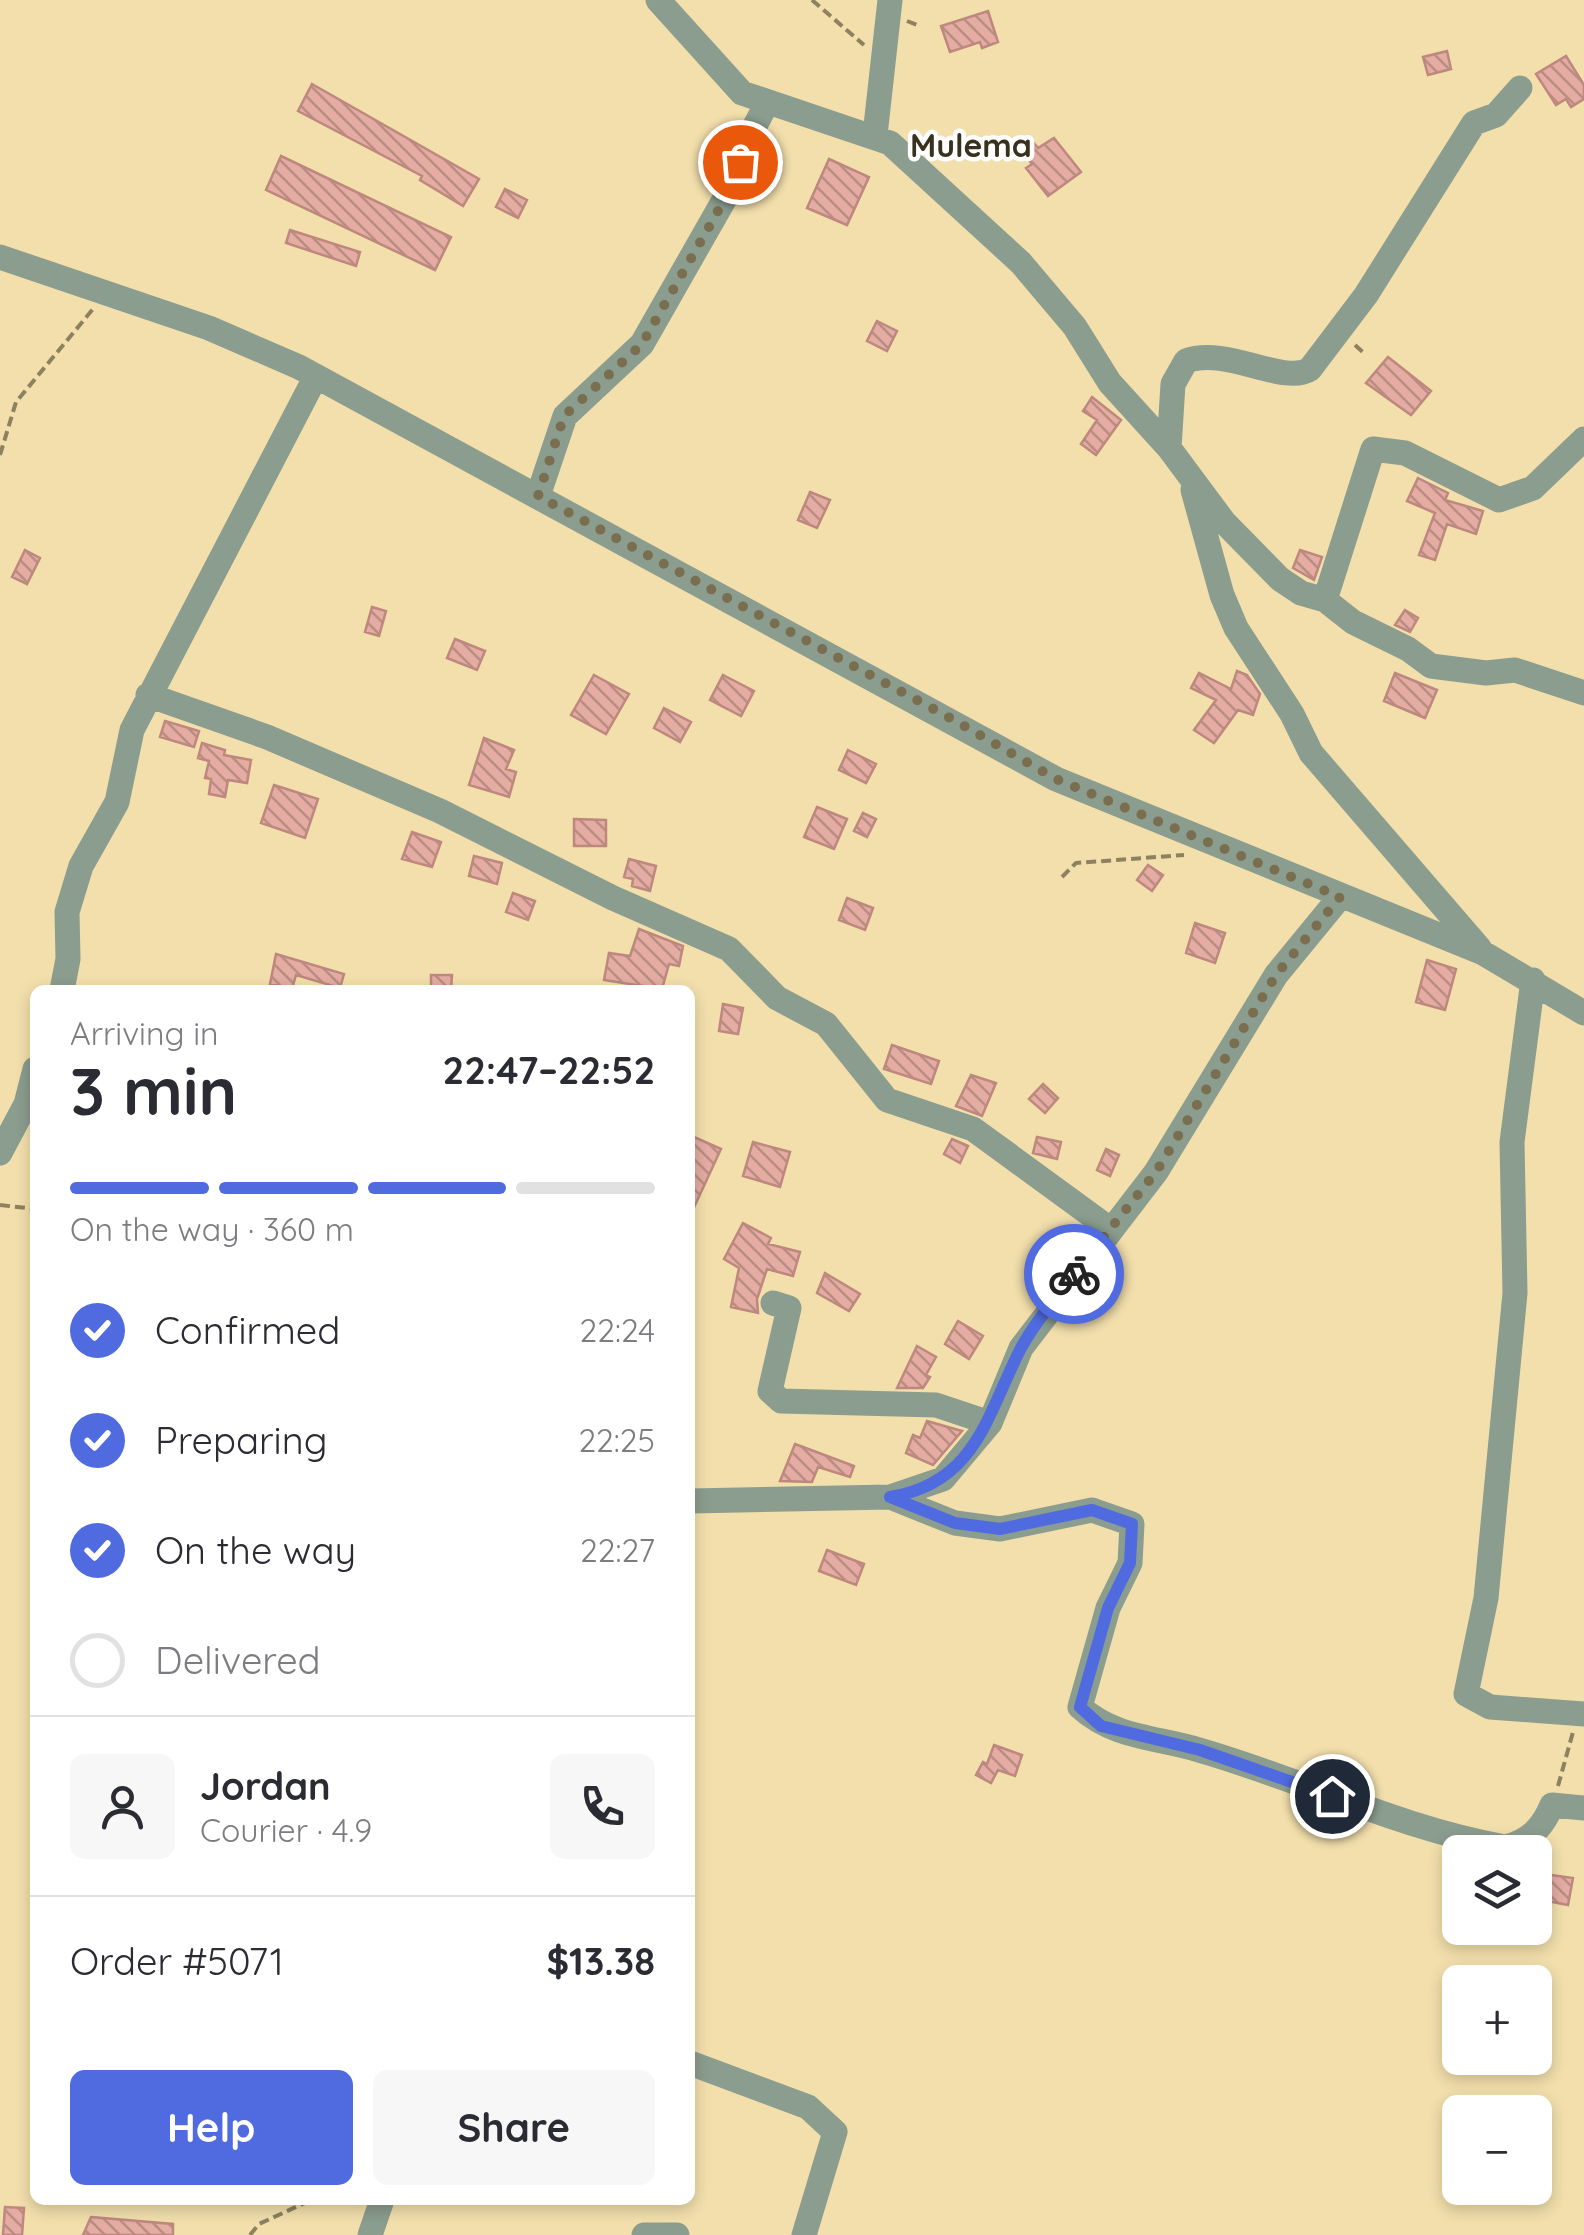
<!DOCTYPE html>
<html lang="en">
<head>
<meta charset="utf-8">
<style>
  body { margin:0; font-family:Quicksand,sans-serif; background:#f7f7f7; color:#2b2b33; height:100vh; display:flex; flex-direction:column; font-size:38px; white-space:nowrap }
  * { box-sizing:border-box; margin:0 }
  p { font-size:32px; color:#7c7c81 }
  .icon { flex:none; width:55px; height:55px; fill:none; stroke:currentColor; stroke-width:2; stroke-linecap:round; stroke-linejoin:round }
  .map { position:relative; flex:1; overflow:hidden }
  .sheet { position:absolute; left:30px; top:985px; width:665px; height:1220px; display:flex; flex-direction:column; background:#fff; border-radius:15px; box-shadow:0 5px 15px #0003 }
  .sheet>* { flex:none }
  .controls { position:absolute; left:1442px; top:1835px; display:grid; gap:20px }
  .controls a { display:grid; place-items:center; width:110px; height:110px; border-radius:15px; background:#fff; box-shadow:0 5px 15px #0003; font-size:50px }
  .pin { position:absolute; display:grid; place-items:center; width:85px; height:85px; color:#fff; margin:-42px; border:5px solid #fff; border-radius:50%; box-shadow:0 2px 10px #0007 }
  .courier { position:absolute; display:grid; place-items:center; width:100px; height:100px; margin:-50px; border:8px solid #506be0; border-radius:50%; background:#fff; color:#222; box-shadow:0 2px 12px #0007 }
  .overview em { font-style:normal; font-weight:800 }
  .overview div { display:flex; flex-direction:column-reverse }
  .overview { display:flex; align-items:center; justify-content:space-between; height:170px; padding:0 40px }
  h1 { font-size:65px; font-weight:800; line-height:75px }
  .bar { display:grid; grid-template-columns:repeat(4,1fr); gap:15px 10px; align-content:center; height:120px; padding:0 40px }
  .bar i { height:12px; border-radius:8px; background:#e1e1e2 }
  .bar .current { background:#506be0 }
  .bar p { grid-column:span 4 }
  .line { display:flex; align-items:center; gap:25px; padding:0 40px; border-top:2px solid #e1e1e2 }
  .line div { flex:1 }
  .round { display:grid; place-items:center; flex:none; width:105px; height:105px; border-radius:15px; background:#f7f7f7 }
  ol { padding:0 40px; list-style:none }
  li { display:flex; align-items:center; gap:30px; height:110px }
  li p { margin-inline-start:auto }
  li .icon { padding:10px; border-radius:50%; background:#506be0; color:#fff; stroke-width:4 }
  li:last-child { color:#7c7c81 }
  li i { width:55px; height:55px; border:5px solid #e1e1e2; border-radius:50% }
  .action { display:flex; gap:20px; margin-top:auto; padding:20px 40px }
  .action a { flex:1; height:115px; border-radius:15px; background:#506be0; color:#fff; font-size:40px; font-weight:800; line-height:115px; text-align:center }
  .action a+a { background:#f7f7f7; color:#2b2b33 }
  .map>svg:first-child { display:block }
  .building { fill:url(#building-back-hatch); stroke:#be887e; stroke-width:2.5 }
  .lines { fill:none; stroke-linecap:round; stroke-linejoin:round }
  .path { stroke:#8d815f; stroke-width:4; stroke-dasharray:10 5; stroke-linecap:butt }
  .minor { stroke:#8b9d8e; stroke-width:25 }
  .done { stroke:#796e4f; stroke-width:10; stroke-dasharray:0 18 }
  .route { stroke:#506be0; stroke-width:12 }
  .labels { text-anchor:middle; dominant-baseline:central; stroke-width:9; stroke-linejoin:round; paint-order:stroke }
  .quarter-label { font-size:32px; font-weight:bold; fill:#38311d; stroke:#fff }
</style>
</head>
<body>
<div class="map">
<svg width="1584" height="2235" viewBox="0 0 1584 2235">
  <defs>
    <pattern id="building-back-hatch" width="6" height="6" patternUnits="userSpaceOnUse" patternTransform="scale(2.5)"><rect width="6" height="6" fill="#e4aca2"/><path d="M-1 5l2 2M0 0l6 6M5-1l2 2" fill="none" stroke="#ba8d83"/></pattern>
  </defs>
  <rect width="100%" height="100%" fill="#f2dfac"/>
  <path class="building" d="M988,11L998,42L982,48L980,42L950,52L941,26Z
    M1447,51L1451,69L1428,75L1423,57Z
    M1566,56L1584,85V99L1571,107L1566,99L1556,105L1536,74Z
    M312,84L479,179L463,206L420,180L422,176L298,111Z
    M1054,138L1081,172L1048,196L1026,168L1032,164L1021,151L1033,142L1038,148Z
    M281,156L451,237L435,270L266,190Z
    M829,159L869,177L847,225L807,208Z
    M505,189L527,200L518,218L496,207Z
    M290,230L360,252L356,266L286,243Z
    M877,321L897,331L887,351L867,341Z
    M1388,357L1431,391L1411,415L1366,383Z
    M1092,397L1121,420L1096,455L1081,444L1097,420L1083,411Z
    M1418,478L1448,493L1445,500L1483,511L1476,534L1447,524L1435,560L1419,555L1435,513L1407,501Z
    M810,492L830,500L817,528L798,520Z
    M25,550L40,558L27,584L12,577Z
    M1300,550L1322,557L1314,580L1293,568Z
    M372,607L386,611L379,636L365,632Z
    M1405,610L1418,618L1410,632L1395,625Z
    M455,639L485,651L477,670L447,658Z
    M1237,671L1247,675L1260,694L1253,715L1238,710L1214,743L1194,730L1216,700L1191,688L1199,673L1231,689Z
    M1395,673L1437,690L1425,718L1384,701Z
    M594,675L629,694L606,734L571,715Z
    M723,675L754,691L741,716L710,700Z
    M664,708L691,722L680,742L654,728Z
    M165,721L199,731L194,747L160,737Z
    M484,738L514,750L506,769L516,772L509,797L469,785Z
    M202,743L225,750L224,755L251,760L247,783L228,780L225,797L209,794L211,779L205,778L209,761L198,758Z
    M848,750L876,764L866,783L839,770Z
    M274,785L318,799L305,838L261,823Z
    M817,807L847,819L834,849L804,837Z
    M863,813L876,819L867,837L854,831Z
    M574,819L606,820V846H574Z
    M412,832L441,842L432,867L402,859Z
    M474,856L502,863L497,884L469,876Z
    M629,859L656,866L650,891L632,886L633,879L624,877Z
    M1148,865L1163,875L1152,891L1137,880Z
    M513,893L535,901L528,920L506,912Z
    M847,898L873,908L865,930L839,920Z
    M1195,923L1225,933L1215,963L1186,953Z
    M639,929L683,946L679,966L669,964L662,989L604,980L609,953L630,956Z
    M276,954L344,974L340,988L296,975L292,989L270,984Z
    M1427,960L1456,969L1445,1010L1416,1002Z
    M431,975H452L451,990H431Z
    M723,1004L743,1008L738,1034L719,1031Z
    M892,1045L939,1061L931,1084L884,1069Z
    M971,1075L996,1083L982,1116L956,1106Z
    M1043,1084L1058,1098L1045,1113L1029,1099Z
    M694,1137L721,1149L690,1216V1146Z
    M1037,1137L1061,1142L1057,1159L1033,1153Z
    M952,1139L968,1146L960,1163L944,1154Z
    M753,1142L790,1152L780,1187L743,1176Z
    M1106,1149L1119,1155L1110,1176L1097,1170Z
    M743,1223L771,1238L768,1244L800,1252L793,1276L767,1269L757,1299L758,1313L731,1307L739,1268L724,1259Z
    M825,1273L860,1294L849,1311L817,1293Z
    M958,1321L983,1336L969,1359L945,1344Z
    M917,1346L936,1357L926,1375L930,1377L923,1388H897Z
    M927,1421L962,1431L933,1465L906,1453L913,1435L920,1438Z
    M795,1444L854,1466L850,1477L818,1467L812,1482L780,1481Z
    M827,1550L864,1564L856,1585L819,1571Z
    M994,1745L1022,1755L1015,1776L998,1770L991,1783L976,1775L983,1762L987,1764Z
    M1551,1875L1573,1878L1568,1905L1547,1901Z
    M5,2207L24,2208L22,2235H3Z
    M91,2217L173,2224V2235H83Z"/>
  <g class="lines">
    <path class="path" d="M812,0L864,45
      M907,21L917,25
      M1355,345L1366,355
      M0,455L16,402L93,309
      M1062,877L1076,863L1184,855
      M0,1205L35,1209
      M1558,1786L1573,1732
      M250,2235L259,2224L311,2200"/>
    <path class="minor" d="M658,0L742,93L890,143L1021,263L1075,327L1110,383L1169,448L1224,522L1280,579L1301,593L1325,600L1353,622L1408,649L1431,666L1486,673L1515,670L1584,693
      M875,135L890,0
      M0,257L209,328L299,367L1056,779L1483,953L1584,1013
      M1169,448L1173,384L1186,361C1227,346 1284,386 1310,369L1366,295L1474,123L1496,115L1520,88
      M1193,490L1222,595L1236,628L1292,714L1311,753L1480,949
      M538,496L565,416L642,344L732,186L748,139L767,103
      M1325,600L1373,449L1405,453L1499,500L1533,488L1584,439
      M148,695L267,737L440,811L613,898L729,949L777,998L826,1024L887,1100L973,1129L1110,1229
      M1533,980L1512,1142L1515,1293L1486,1598L1466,1694L1490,1707L1584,1714
      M62,990L68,959L67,912L81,866L117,802L132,730L316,376
      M0,1153L26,1104L35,1069
      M773,1303L789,1308L770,1391L781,1401L936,1405L990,1423
      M890,1497L955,1523L1000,1529L1092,1510L1132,1524L1130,1563L1108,1608L1080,1707C1114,1738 1156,1737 1199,1750C1303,1780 1399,1828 1505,1847C1529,1842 1543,1827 1552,1805L1584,1808
      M690,1501L890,1497L943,1479L990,1423L1021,1348L1156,1172L1276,975L1340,897
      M690,2063L808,2107L835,2132L804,2235
      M370,2235L382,2200
      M644,2235H677"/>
  </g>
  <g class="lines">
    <path class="done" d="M740,162L717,213L642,344L564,416L538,496L952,719L1056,779L1340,897L1276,975L1156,1172L1074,1274"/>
    <path class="route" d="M1074,1274C1056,1298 1034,1323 1020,1350C987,1415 976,1483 890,1497L955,1523L1000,1529L1092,1510L1132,1524L1130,1563L1108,1608L1080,1707L1101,1726L1200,1750L1332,1796"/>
  </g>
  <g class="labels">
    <g class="quarter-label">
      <text x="971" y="145">Mulema</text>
    </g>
  </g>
</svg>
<div class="controls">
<a><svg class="icon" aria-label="layers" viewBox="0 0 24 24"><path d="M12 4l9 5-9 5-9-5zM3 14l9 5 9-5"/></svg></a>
<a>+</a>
<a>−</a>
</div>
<div class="pin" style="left:740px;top:162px;background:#ea580c"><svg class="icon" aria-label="bag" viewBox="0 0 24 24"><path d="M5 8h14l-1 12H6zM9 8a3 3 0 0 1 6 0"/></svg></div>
<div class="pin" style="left:1332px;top:1796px;background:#1f2937"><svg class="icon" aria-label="home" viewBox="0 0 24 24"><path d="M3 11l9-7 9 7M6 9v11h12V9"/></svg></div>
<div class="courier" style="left:1074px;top:1274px"><svg class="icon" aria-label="bike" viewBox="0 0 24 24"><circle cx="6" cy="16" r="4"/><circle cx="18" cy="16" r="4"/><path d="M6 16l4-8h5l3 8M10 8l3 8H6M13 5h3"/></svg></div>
<section class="sheet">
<div class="overview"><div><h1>3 min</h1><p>Arriving in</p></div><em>22:47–22:52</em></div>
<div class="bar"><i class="current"></i><i class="current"></i><i class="current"></i><i></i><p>On the way · 360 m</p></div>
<ol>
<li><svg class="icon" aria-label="check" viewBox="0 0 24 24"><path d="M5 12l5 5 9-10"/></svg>Confirmed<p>22:24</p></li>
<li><svg class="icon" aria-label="check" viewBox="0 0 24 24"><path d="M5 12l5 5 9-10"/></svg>Preparing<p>22:25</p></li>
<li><svg class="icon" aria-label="check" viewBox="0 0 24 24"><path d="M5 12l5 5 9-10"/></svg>On the way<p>22:27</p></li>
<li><i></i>Delivered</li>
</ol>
<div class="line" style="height:180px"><a class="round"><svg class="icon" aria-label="person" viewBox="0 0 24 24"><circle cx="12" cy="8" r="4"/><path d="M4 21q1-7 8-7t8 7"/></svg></a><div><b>Jordan</b><p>Courier · 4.9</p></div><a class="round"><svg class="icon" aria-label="phone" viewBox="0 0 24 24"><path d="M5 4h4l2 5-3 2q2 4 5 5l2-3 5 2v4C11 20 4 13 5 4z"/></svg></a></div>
<div class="line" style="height:130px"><div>Order #5071</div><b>$13.38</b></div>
<div class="action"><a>Help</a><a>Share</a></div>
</section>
</div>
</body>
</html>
